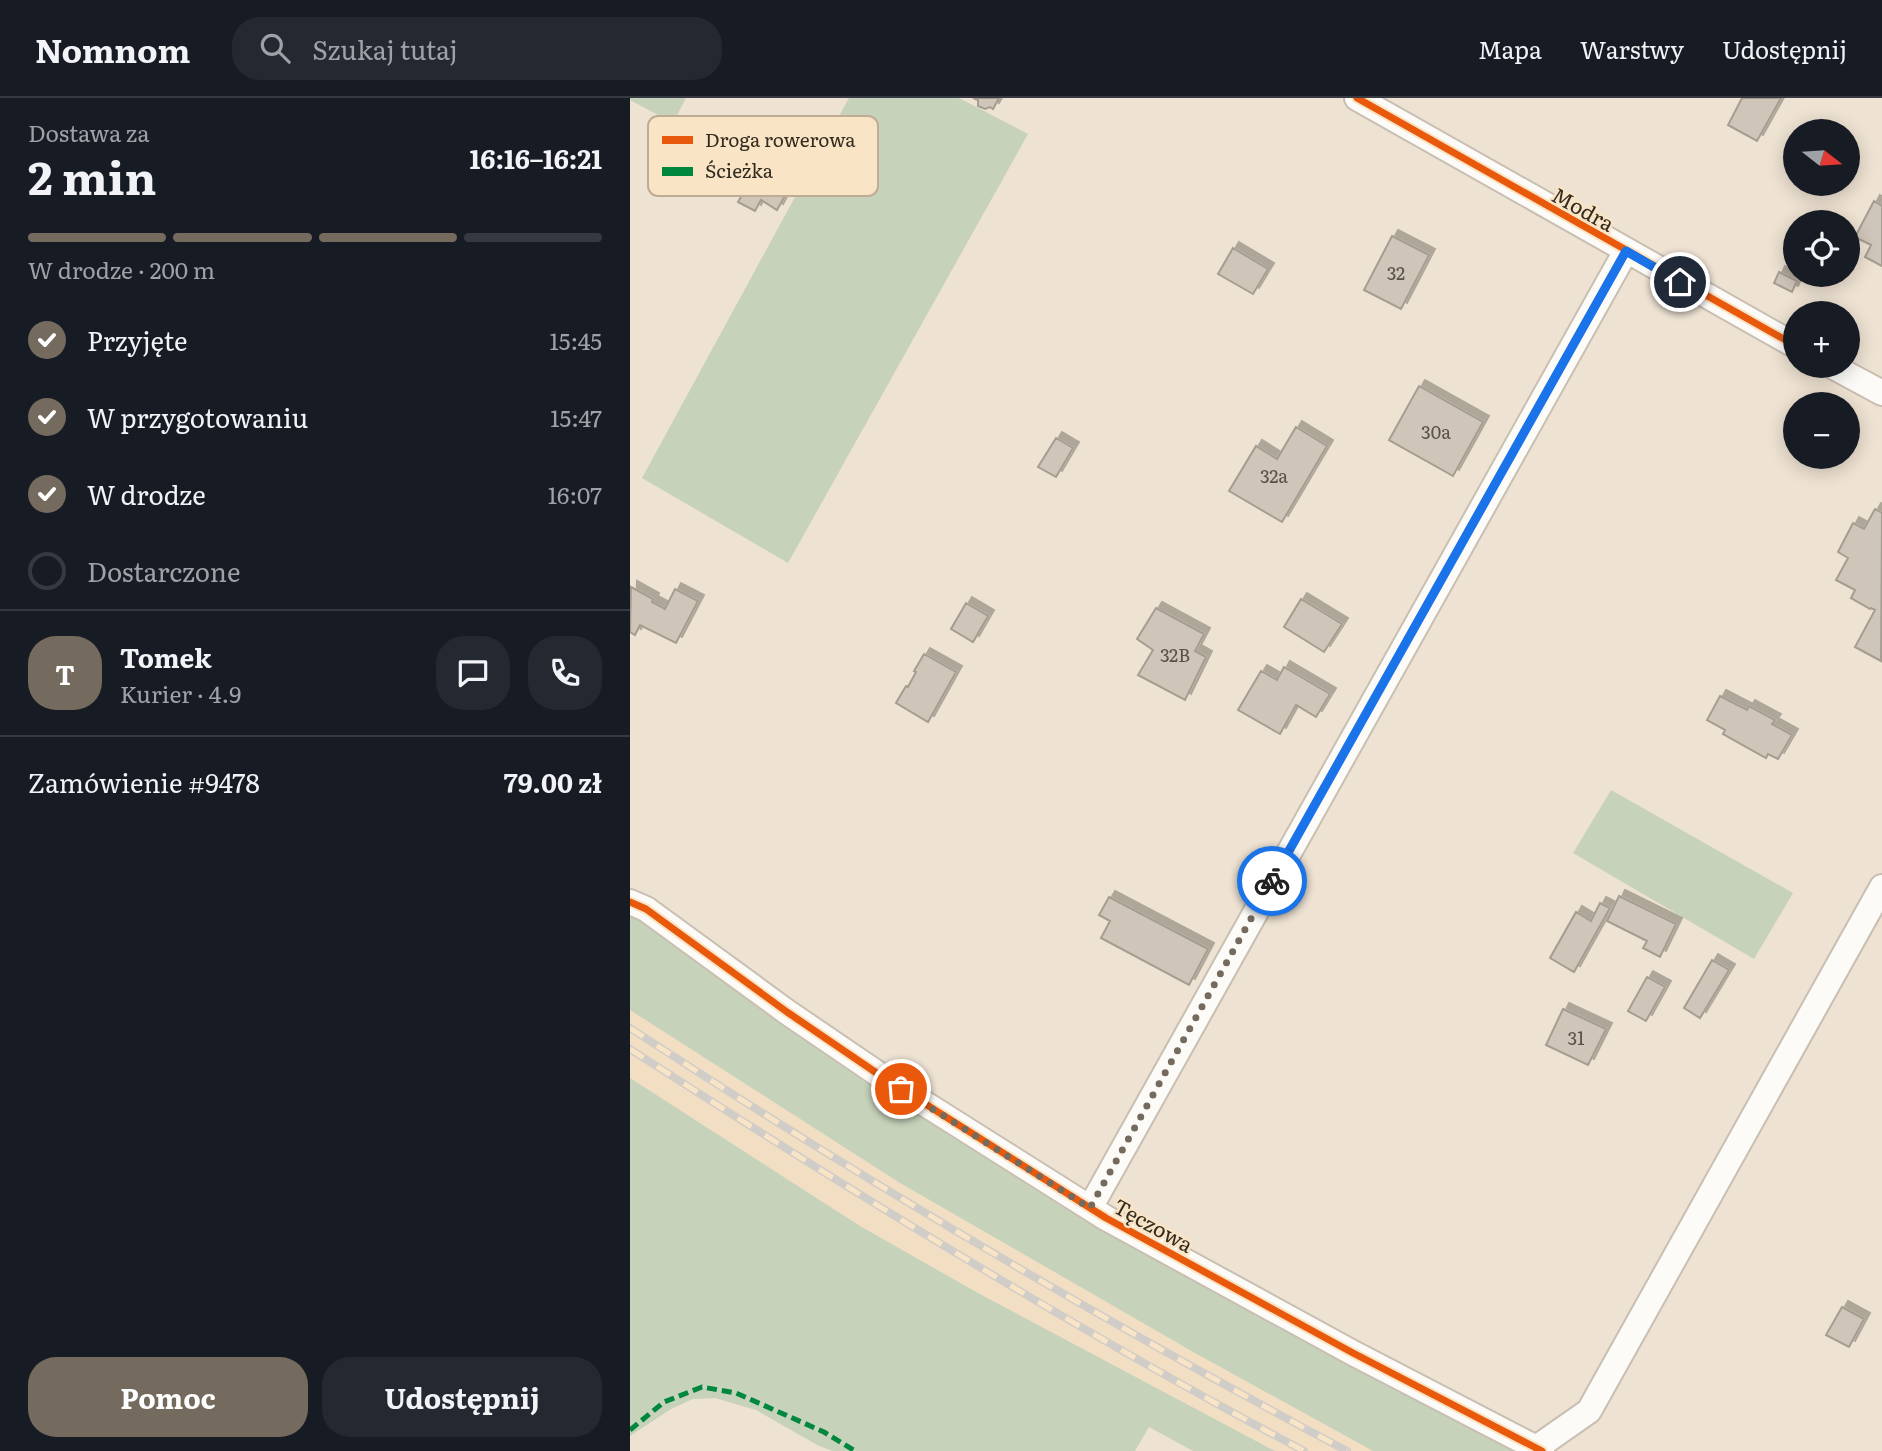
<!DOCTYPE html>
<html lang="pl">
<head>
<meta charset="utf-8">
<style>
  body { margin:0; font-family:Literata,serif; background:#242831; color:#f1f3f6; height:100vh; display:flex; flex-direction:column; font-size:26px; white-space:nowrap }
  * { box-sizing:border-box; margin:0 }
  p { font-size:23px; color:#9ea1a6 }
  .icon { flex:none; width:38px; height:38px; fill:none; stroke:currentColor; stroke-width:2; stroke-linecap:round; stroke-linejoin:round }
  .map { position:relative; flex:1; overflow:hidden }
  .drawer { display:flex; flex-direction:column; background:#171b24; width:630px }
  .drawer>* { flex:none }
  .needle { width:46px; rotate:107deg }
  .fabs { position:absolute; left:1153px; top:21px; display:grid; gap:14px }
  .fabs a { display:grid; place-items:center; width:77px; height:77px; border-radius:50%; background:#171b24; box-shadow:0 4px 18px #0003; font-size:35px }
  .pin { position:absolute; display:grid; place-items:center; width:60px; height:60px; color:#fff; margin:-30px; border:4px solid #fff; border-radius:50%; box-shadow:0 2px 7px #0007 }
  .courier { position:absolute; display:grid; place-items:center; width:70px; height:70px; margin:-35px; border:5px solid #1a73e8; border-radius:50%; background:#fff; color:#222; box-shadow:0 2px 9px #0007 }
  .summary em { font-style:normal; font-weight:700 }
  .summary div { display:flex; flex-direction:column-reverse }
  .summary { display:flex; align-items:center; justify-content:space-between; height:119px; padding:0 28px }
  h1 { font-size:46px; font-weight:700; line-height:52px }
  .bar { display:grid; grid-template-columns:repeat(4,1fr); gap:10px 7px; align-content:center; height:84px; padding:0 28px }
  .bar i { height:9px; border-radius:5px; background:#363941 }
  .bar .selected { background:#746b5e }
  .bar p { grid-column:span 4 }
  .line { display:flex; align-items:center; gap:18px; padding:0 28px; border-top:2px solid #363941 }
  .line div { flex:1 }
  .round { display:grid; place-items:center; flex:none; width:74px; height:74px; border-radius:28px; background:#242831 }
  ol { padding:0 28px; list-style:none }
  li { display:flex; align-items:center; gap:21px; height:77px }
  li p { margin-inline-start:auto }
  li .icon { padding:7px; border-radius:50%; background:#746b5e; color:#fff; stroke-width:4 }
  li:last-child { color:#9ea1a6 }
  li i { width:38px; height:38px; border:4px solid #363941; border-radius:50% }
  .cta { display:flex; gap:14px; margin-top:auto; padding:14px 28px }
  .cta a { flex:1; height:80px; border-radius:28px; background:#746b5e; color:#fff; font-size:28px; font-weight:700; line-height:80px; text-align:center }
  .cta a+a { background:#242831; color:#f1f3f6 }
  header { display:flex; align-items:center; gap:42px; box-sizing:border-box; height:98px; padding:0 35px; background:#171b24; border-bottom:2px solid #363941 }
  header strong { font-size:33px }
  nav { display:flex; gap:38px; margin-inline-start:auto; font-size:24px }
  .search { width:490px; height:63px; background:#242831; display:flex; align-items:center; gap:18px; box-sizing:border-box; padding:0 24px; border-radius:28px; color:#9ea1a6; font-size:26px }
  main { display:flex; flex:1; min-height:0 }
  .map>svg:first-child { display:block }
  .built { fill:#f2dec2 }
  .green { fill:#c7d2ba }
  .building { fill:#cfc5b9; stroke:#a69d91; stroke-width:2; filter:url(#shadow) }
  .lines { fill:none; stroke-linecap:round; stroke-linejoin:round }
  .minor-casing { stroke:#c8bfb2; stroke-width:28 }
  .minor { stroke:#fcfbf8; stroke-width:24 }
  .rail-casing { stroke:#d0cdc8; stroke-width:8 }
  .rail { stroke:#fae4c6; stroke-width:5; stroke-dasharray:16; stroke-linecap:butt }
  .quiet { stroke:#00873e; stroke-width:5; stroke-dasharray:10 5; stroke-linecap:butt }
  .cycleway-casing { stroke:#fae4c6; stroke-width:11 }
  .cycleway { stroke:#e8590c; stroke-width:7 }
  .done { stroke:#746b5e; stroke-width:7; stroke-dasharray:0 12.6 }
  .route { stroke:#1a73e8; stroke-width:9 }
  .labels { text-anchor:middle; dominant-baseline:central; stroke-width:5; stroke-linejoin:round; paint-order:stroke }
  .number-label { font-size:18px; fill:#5a5246 }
  .street-label { font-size:21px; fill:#332b1f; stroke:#fae4c6 }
  .key { fill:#fae4c6; stroke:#beac94; stroke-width:2 }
  .key-label { font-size:19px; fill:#332b1f }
</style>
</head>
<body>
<header>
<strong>Nomnom</strong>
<div class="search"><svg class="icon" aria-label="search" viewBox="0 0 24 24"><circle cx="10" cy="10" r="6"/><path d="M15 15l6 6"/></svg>Szukaj tutaj</div>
<nav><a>Mapa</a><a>Warstwy</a><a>Udostępnij</a></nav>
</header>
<main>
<section class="drawer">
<div class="summary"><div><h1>2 min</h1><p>Dostawa za</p></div><em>16:16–16:21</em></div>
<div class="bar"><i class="selected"></i><i class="selected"></i><i class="selected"></i><i></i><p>W drodze · 200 m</p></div>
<ol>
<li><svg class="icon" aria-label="check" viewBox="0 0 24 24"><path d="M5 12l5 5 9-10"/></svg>Przyjęte<p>15:45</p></li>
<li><svg class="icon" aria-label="check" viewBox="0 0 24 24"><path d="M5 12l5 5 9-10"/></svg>W przygotowaniu<p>15:47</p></li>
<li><svg class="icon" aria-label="check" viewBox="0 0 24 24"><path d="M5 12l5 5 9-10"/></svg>W drodze<p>16:07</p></li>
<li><i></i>Dostarczone</li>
</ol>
<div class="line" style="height:126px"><b class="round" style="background:#746b5e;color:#fff">T</b><div><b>Tomek</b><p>Kurier · 4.9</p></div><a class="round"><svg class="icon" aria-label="chat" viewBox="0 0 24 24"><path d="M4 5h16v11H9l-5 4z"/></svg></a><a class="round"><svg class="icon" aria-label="phone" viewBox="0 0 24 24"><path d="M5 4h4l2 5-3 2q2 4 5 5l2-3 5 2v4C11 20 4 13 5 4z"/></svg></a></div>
<div class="line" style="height:91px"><div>Zamówienie #9478</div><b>79.00 zł</b></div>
<div class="cta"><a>Pomoc</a><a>Udostępnij</a></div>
</section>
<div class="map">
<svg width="1252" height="1353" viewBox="0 0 1252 1353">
  <defs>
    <filter id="shadow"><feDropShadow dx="6" dy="-6" stdDeviation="0" flood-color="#0004"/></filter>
  </defs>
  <rect width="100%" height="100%" fill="#eee2d2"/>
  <path class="built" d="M0,912L270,1085L565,1255L743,1353H645L348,1195L230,1128L0,980Z"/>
  <path class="green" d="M0,0H56L43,25L0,2Z
    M219,0H329L398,36L158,465L12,380Z
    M981,692L1163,795L1124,861L943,755Z
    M0,811L153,919L897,1353H743L565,1255L270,1085L0,912Z
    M0,980L230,1128L348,1195L645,1353H563L519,1329L505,1353H203L189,1348L126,1312L85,1300L63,1301L41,1311L0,1338Z"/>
  <path class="building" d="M343,0H369L363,11L360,9L355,11L348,8V2Z
    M1112,0H1151L1127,43L1098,27Z
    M139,48L152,56L146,67L166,78L147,112L131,102L125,113L108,104Z
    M1244,103L1252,108V168L1235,159L1241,147L1225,139Z
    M762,138L799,157L771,211L734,192Z
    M603,150L638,171L623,196L588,176Z
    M1149,174L1167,183L1162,194L1144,185Z
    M789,288L853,324L823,378L759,342Z
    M666,329L697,348L652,424L599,393L626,348L647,361Z
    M426,340L443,350L426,379L408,369Z
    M1245,411L1252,415L1251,563L1225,549L1245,512L1241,510L1240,511L1221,500L1225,492L1206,482L1218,460L1208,454L1223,425L1234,431Z
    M1,489L23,501L22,504L35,511L45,491L68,503L46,545L10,527L5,537L0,534Z
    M671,501L712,526L694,554L654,529Z
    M336,505L358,518L343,544L321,531Z
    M526,510L574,536L565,553L576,559L555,602L508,577L523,552L507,541Z
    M294,556L326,574L298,624L266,605L276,588L278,589L286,574L284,573Z
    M654,569L700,596L686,619L666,607L650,636L608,612L631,573L647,582Z
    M1090,598L1117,612L1119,608L1145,622L1142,626L1162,637L1148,661L1138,656L1136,660L1093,636L1095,632L1077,622Z
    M989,798L1046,826L1030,859L1013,850L1017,843L977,823Z
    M479,799L578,851L559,887L471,840L480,823L469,817Z
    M970,805L980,810L944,874L920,860L946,814L961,823Z
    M1082,862L1099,872L1070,920L1054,910Z
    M1017,879L1035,889L1016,923L998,913Z
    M933,911L976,931L958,967L916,947Z
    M1212,1209L1234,1221L1219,1249L1196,1237Z"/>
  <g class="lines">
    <g class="minor-casing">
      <path id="minor" d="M727,0L1166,248
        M1202,268L1252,295
        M0,804L16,811L157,914L251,978L476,1120L723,1255L912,1353
        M460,1110L996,153
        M906,1350L959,1313L1252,789"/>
    </g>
    <use href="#minor" class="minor"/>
    <g class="rail-casing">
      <path id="rail" d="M0,930C232,1082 472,1222 717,1353
        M0,951C220,1093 443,1230 674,1353"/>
    </g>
    <use href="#rail" class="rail"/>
    <path class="quiet" d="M0,1332L34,1304L72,1289L106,1295L194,1334L225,1353"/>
    <g class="cycleway-casing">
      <path id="cycleway" d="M727,0L1166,248
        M0,804L16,811L157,914L251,978L476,1120L723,1255L912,1353"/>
    </g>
    <use href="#cycleway" class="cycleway"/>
  </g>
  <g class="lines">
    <path class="done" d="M271,991L460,1110L642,783"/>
    <path class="route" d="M642,783L996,153L1050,184"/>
  </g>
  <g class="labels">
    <g class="number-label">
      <text x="766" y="174">32</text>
      <text x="806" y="333">30a</text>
      <text x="644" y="377">32a</text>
      <text x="545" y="556">32B</text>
      <text x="946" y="939">31</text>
    </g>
    <g class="street-label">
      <text transform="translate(954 110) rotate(29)">Modra</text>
      <text transform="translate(524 1126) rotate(29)">Tęczowa</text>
    </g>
  </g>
  <rect x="18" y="18" width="230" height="80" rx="10" class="key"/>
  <rect x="32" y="38" width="31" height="8" fill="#e8590c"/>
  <rect x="32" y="69" width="31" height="9" fill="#00873e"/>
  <g class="key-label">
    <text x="75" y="49">Droga rowerowa</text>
    <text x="75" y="80">Ścieżka</text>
  </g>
</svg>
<div class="fabs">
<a><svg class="needle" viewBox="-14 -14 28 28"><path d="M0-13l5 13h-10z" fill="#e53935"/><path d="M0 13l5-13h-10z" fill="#9ea1a6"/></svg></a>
<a><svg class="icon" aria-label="locate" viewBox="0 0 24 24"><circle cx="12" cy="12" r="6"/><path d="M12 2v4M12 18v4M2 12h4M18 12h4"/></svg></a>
<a>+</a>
<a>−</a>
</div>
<div class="pin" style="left:271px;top:991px;background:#ea580c"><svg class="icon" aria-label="bag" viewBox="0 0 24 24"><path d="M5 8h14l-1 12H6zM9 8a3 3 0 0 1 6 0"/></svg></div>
<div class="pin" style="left:1050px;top:184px;background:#1f2937"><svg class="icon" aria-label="home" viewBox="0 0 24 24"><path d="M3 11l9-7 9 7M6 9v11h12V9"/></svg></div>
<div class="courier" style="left:642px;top:783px"><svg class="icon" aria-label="bike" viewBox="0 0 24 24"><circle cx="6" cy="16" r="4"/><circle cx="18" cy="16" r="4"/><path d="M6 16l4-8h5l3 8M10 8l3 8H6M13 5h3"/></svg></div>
</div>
</main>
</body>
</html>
